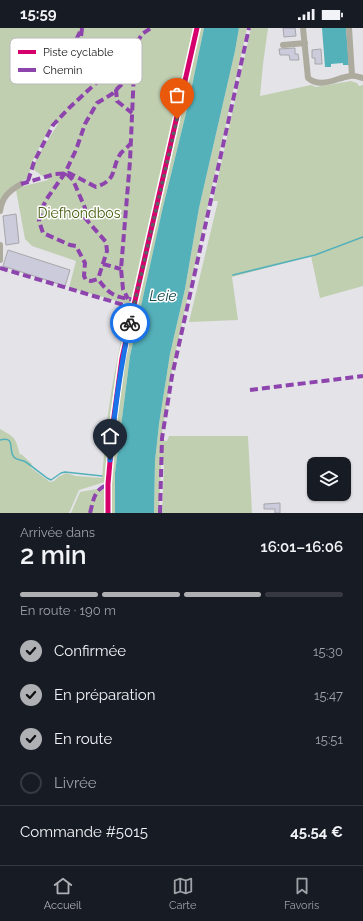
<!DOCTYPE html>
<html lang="fr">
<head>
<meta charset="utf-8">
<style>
  body { margin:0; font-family:Raleway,sans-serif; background:#20242c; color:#f1f3f6; height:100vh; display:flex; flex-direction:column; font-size:15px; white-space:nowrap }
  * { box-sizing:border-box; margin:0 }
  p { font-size:13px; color:#9ea1a6 }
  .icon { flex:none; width:22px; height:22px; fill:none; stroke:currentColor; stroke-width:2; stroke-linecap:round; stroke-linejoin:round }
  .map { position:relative; height:485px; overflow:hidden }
  .side { display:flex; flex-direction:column; background:#171b24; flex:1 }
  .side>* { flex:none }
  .controls { position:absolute; left:307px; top:429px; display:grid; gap:8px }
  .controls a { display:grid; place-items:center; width:44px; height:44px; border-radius:8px; background:#171b24; box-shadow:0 1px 3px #0004; font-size:20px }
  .pin { position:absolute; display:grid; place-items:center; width:34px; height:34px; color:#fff; margin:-41px -17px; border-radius:50% 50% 50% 0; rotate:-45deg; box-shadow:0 0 4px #0007 }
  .pin .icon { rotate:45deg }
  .courier { position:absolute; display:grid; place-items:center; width:40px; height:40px; margin:-20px; border:3px solid #1a73e8; border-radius:50%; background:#fff; color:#222; box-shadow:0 1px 5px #0007 }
  .summary em { font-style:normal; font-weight:600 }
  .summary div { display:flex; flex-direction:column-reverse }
  .summary { display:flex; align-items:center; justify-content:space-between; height:68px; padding:0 20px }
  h1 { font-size:26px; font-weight:600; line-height:30px }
  .bar { display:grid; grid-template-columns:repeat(4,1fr); gap:6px 4px; align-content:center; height:48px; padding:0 20px }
  .bar i { height:5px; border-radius:3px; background:#363941 }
  .bar .selected { background:#afb0b4 }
  .bar p { grid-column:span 4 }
  .line { display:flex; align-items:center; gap:10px; padding:0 20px; border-top:1px solid #363941 }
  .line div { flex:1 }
  ol { padding:0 20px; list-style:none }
  li { display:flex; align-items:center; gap:12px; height:44px }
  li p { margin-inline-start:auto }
  li .icon { padding:4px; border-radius:50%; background:#afb0b4; color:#111; stroke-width:4 }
  li:last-child { color:#9ea1a6 }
  li i { width:22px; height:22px; border:2px solid #363941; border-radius:50% }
  .status { display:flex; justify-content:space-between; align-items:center; height:28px; padding:0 20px; background:#171b24; direction:ltr }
  .status svg { height:11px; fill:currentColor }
  .dock { display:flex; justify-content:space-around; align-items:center; height:56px; border-top:1px solid #363941; background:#171b24; font-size:11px; color:#9ea1a6 }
  .dock a { display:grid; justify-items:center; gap:2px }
  .dock .selected { color:#afb0b4 }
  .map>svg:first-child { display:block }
  .green { fill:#c1cfb1 }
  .water { fill:#54b1ba }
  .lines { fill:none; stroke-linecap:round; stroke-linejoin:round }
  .stream { stroke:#54b1ba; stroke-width:1.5 }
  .building { fill:#cbcbdb; stroke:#a6a6aa }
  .minor { stroke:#adab9e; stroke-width:6 }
  .quiet { stroke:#8e44ad; stroke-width:4; stroke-dasharray:8 4; stroke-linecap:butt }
  .cycleway-casing { stroke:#fff; stroke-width:8 }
  .cycleway { stroke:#d6006c; stroke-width:5 }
  .done { stroke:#5f5f63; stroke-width:4; stroke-dasharray:0 7.2 }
  .route { stroke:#1a73e8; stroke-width:5 }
  .labels { text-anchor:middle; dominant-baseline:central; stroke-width:3; stroke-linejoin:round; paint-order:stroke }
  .park-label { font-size:14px; fill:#455e0d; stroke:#fff }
  .water-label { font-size:15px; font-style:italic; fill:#15484d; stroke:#fff }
  .key { fill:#fff; stroke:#bababb; stroke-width:1 }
  .key-label { font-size:11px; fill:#18181b }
</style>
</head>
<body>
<div class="status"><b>15:59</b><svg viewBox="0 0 49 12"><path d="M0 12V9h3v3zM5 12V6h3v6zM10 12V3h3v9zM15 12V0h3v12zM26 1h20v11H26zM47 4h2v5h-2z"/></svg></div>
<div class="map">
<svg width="363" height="485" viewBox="0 0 363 485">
  <rect width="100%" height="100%" fill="#e3e3e8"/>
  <path class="green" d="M0,0H194L133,277L69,260L76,233L32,218L25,211L16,162L20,159L48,152L47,150L41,147L33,141L37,129L58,96L54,93L40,118L33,132L29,147L26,151L10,161L0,174Z
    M199,0H204L188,77L162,183L130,328L115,445V485H110L112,424L125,328Z
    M239,0H247L174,331L161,412L167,413L169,408H248L252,485H162L164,437L161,436L159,485H154L155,433L159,396L170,326L185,261L199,180L235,23Z
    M251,0H268L263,36L260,68L311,57L316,59L351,53L357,55L359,58L363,57V258L320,270L311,228L232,249L238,292L189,294L218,173H213Z
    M127,280L131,282L105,454L79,462L69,485H0V401C16,410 15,409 20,427L21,426L32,436L30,439L50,454L54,453L58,449L66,445L76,448L102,450L107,393L112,359Z
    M102,460L105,461L107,485H71L80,464Z"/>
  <path class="water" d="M204,0H239L235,23L199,180L185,261L170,326L159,396L155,433L154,485H115V445L130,328L162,183L188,77Z
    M322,0H346L349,37H343V34V35L331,36V39H325Z"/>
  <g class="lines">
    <path class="stream" d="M233,247L315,227L363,209
      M0,412C17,407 7,425 15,430C17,432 21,432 24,433C32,438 40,445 47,450L51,452L61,445L65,444L102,448"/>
  </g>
  <path class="building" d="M283,0H295L296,8L284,9Z
    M295,20V26H298L299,32H290L289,27H280L279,21Z
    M321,21L322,36H315V30H312V22Z
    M16,186L19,215L6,217L3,188Z
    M8,222L70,242L65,258L3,238Z
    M280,475V485H275V481H264V476Z"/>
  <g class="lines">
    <path class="minor" d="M303,0L308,50C321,61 336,50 350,48C354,47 359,49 363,50
      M349,0L352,47
      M283,17L305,15
      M0,183C2,169 9,163 21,156
      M0,217V232
      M108,485V456L114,388L122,330L197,0"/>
    <path class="quiet" d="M82,0L81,9L86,40L95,56
      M80,4L75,14L76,26L85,34
      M124,33V54L112,66L97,75L85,96L76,122L65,145L48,169L42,180L39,193L43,205L70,217L76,218L85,235L84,248L86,252L91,253L98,251C110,268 116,269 135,272
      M124,33L132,35L134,43L130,133L121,241L123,261L128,271
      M116,61L117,73L132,85
      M67,146L73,152L85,180V190L106,214L107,223L98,251
      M28,153L34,134L53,97L69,80L95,56L109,44L120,38L129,29L142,6L151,0
      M21,156L55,146L69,145L96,159C119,151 110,141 121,125C124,122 128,119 130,116
      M103,236L121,241
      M0,240L134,280
      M250,362L363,348
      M90,485C94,471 93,463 108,456
      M160,485L162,410L172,348L249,0"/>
    <g class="cycleway-casing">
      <path id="cycleway" d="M108,485V456L114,388L122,330L197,0"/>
    </g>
    <use href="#cycleway" class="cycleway"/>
  </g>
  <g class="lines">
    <path class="done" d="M130,295L177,91"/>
    <path class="route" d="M110,432C114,386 120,341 130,295"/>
  </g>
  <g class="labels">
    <g class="park-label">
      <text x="79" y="185">Diefhondbos</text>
    </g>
    <g class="water-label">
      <text x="163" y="268">Leie</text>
    </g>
  </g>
  <rect x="10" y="10" width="132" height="46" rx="6" class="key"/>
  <rect x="18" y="22" width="18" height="4" fill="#d6006c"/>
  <rect x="18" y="40" width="18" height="4" fill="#8e44ad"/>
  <g class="key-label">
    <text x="43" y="28">Piste cyclable</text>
    <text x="43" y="46">Chemin</text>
  </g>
</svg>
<div class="controls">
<a><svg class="icon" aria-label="layers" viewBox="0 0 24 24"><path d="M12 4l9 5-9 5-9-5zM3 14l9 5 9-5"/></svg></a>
</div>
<div class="pin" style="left:177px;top:91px;background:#ea580c"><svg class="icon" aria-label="bag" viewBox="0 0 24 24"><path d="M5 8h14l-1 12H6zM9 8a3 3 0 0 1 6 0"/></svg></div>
<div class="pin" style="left:110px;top:432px;background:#1f2937"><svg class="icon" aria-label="home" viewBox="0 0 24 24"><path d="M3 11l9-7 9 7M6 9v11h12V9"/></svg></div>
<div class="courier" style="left:130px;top:295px"><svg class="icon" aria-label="bike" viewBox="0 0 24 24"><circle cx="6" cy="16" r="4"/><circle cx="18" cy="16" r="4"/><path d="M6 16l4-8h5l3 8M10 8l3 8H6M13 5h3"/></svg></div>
</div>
<section class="side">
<div class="summary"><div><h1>2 min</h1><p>Arrivée dans</p></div><em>16:01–16:06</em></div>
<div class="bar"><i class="selected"></i><i class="selected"></i><i class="selected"></i><i></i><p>En route · 190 m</p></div>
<ol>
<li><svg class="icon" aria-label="check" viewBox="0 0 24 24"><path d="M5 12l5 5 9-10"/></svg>Confirmée<p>15:30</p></li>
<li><svg class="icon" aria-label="check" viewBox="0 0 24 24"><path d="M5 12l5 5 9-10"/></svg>En préparation<p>15:47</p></li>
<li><svg class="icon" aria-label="check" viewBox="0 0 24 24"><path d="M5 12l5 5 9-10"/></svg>En route<p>15:51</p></li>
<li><i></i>Livrée</li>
</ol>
<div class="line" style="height:52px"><div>Commande #5015</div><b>45.54 €</b></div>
</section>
<nav class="dock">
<a class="selected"><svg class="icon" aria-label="home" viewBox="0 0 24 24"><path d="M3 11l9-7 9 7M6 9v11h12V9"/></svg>Accueil</a>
<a><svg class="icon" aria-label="map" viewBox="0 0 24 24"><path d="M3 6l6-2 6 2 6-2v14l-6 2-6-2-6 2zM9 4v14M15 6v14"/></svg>Carte</a>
<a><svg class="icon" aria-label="saved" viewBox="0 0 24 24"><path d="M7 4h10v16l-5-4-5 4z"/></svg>Favoris</a>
</nav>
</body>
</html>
